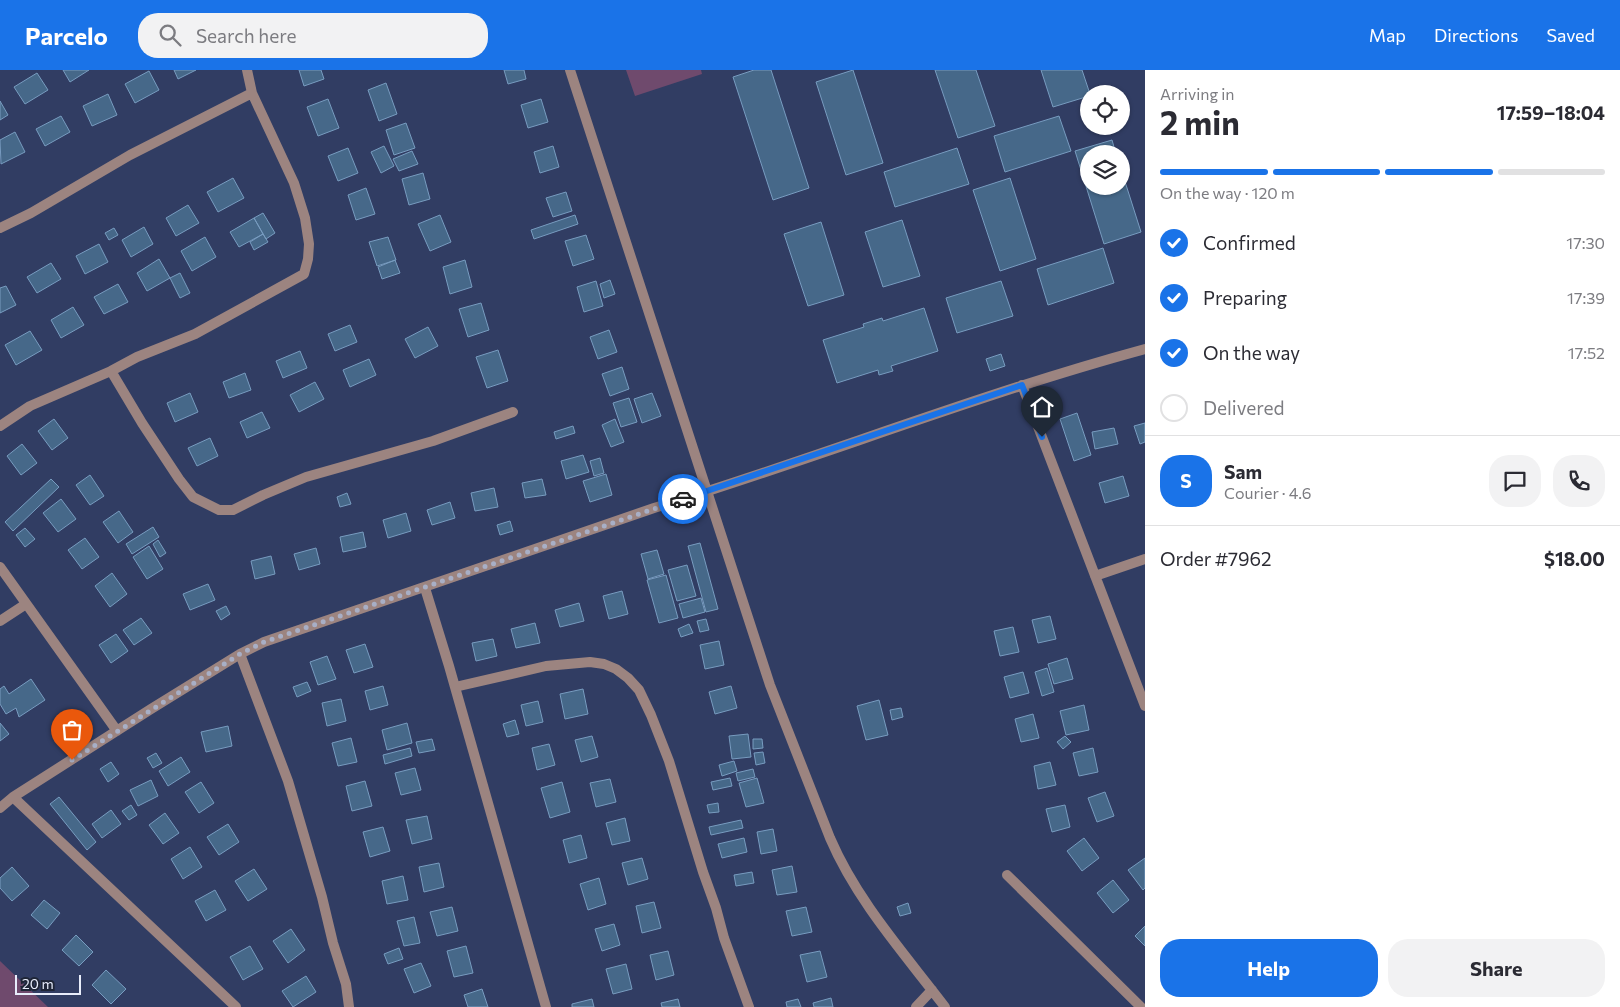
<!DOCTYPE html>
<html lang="en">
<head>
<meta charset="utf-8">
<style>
  body { margin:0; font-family:Commissioner,sans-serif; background:#f2f2f3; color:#2b2b33; height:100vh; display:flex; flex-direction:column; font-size:19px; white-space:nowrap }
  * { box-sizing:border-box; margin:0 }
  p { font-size:16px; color:#7c7c81 }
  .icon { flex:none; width:28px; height:28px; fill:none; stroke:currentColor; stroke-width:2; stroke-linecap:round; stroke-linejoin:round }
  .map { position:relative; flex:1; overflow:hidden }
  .drawer { display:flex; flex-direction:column; background:#fff; width:475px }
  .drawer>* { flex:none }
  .controls { position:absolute; left:1080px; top:15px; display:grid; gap:10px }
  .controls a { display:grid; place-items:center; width:50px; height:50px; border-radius:50%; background:#fff; box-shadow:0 1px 4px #0004; font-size:25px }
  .scale { position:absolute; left:15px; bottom:12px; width:66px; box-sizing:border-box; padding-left:5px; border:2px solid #e8edfb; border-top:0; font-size:14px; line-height:18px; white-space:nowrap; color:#e8edfb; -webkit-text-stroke:4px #1f2637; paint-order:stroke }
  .pin { position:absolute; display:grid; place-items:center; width:42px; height:42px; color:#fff; margin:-51px -21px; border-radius:50% 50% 50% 0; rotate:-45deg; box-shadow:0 0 5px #0007 }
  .pin .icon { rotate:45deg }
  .courier { position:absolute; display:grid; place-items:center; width:50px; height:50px; margin:-25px; border:4px solid #1a73e8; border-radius:50%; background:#fff; color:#222; box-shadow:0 1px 6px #0007 }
  .headline em { font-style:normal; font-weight:700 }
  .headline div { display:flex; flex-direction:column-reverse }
  .headline { display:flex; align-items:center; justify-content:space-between; height:85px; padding:0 15px }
  h1 { font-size:32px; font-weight:700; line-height:38px }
  .bar { display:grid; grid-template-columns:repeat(4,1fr); gap:8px 5px; align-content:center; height:60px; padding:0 15px }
  .bar i { height:6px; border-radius:4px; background:#e1e1e2 }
  .bar .current { background:#1a73e8 }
  .bar p { grid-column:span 4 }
  .line { display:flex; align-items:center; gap:12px; padding:0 15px; border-top:1px solid #e1e1e2 }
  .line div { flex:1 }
  .round { display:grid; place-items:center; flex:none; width:52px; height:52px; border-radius:20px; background:#f2f2f3 }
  ol { padding:0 15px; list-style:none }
  li { display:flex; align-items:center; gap:15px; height:55px }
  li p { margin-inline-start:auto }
  li .icon { padding:5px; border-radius:50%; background:#1a73e8; color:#fff; stroke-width:4 }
  li:last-child { color:#7c7c81 }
  li i { width:28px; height:28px; border:2px solid #e1e1e2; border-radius:50% }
  .cta { display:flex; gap:10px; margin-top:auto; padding:10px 15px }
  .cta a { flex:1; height:58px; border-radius:20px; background:#1a73e8; color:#fff; font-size:20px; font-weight:700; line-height:58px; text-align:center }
  .cta a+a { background:#f2f2f3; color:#2b2b33 }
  header { display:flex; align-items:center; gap:30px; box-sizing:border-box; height:70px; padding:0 25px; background:#1a73e8; color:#fff }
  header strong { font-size:24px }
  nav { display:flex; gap:28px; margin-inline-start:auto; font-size:18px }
  .search { width:350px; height:45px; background:#f2f2f3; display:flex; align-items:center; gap:12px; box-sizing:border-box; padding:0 18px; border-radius:20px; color:#7c7c81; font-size:19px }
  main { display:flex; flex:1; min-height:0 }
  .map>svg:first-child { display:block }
  .green { fill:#6f4a6d }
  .building { fill:#466889; stroke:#789cc0 }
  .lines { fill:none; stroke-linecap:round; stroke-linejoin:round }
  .minor { stroke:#9c8480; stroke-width:10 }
  .done { stroke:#a8afc6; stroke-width:5; stroke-dasharray:0 9 }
  .route { stroke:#1a73e8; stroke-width:6 }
</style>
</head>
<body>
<header>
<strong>Parcelo</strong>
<div class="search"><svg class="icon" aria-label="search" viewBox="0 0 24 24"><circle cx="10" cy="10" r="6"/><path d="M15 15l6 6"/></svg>Search here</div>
<nav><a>Map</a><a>Directions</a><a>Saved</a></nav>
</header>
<main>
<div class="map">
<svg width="1145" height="937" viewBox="0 0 1145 937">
  <rect width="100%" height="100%" fill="#313d63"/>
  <path class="green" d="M626,0H701L702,4L635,26Z
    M0,891L48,937H0Z"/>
  <path class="building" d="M63,0H89L70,12Z
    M174,0H196L178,9Z
    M299,0H321L324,9L304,16Z
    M504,0H524L526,9L508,14Z
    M754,0H771L809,118L773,130L733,7Z
    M853,0L883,93L846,105L816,12Z
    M935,0H976L995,56L958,68Z
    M1041,0H1082L1090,24L1089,26L1053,37Z
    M149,1L159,20L135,33L125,14Z
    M37,3L48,20L25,34L14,17Z
    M386,13L397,44L379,51L368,20Z
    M108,24L117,45L92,56L83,36Z
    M328,29L339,58L318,66L307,37Z
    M541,29L548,52L528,58L521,35Z
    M0,31L8,45L0,50Z
    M61,46L70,62L45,76L36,59Z
    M1059,46L1071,81L1005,102L994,66Z
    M406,53L415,78L394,85L386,60Z
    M15,62L25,82L1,94L0,70Z
    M1112,70L1116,84H1089V116H1121V99L1141,162L1104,174L1075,81Z
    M384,76L394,96L381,103L371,82Z
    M553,76L559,97L540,103L534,82Z
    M348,78L358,103L338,111L328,86Z
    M957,78L969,114L895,137L884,102Z
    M412,81L418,94L399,101L393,89Z
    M423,103L430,129L409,135L402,109Z
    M233,108L244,128L218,142L207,122Z
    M1010,108L1036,189L1000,201L973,120Z
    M366,118L375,144L356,150L348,125Z
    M566,122L572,141L553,147L546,128Z
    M188,135L199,153L176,166L166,148Z
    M263,143L275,163L266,169L254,148Z
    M440,145L451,172L430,181L418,154Z
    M575,145L578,154L534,169L531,160Z
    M254,148L263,164L239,177L230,162Z
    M902,150L920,206L883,217L865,162Z
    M821,152L844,225L808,236L784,164Z
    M144,157L153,174L131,187L122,170Z
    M114,158L118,165L109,170L105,163Z
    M263,164L268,172L254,180L250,172Z
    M586,165L594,189L573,196L565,171Z
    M205,167L216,187L192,201L181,181Z
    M388,167L396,190L377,196L369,172Z
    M99,174L108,192L85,204L76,186Z
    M1103,178L1114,213L1048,235L1037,199Z
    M159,189L170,208L147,221L137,203Z
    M395,190L400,203L382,209L378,197Z
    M465,190L472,217L450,224L443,197Z
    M51,193L61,209L37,223L27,207Z
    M180,203L190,223L180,228L170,208Z
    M610,210L615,224L604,228L600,214Z
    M596,211L603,236L584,242L577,217Z
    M1001,211L1013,246L957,263L946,228Z
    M118,214L128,232L104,244L94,227Z
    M6,216L16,235L0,243V218Z
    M481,233L489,260L468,267L459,239Z
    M73,237L84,255L61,268L51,250Z
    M924,238L938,281L891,296L893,301L879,305L878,300L837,313L823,270L864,257L863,254L882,248L883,251Z
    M350,255L357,272L335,281L328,264Z
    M428,257L438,276L415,288L405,269Z
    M609,260L617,282L598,289L590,267Z
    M30,261L42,280L16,295L5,275Z
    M498,280L508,311L487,318L476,287Z
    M300,281L307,298L283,308L276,291Z
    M1001,284L1005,296L990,301L986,289Z
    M369,289L376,305L350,317L343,300Z
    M622,297L629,319L610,326L602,304Z
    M245,303L251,320L229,328L223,312Z
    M315,312L324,329L299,342L290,325Z
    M190,323L198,342L175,352L167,333Z
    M652,323L661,346L642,353L634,329Z
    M629,328L637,352L621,357L613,333Z
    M262,342L270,358L247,368L240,352Z
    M1077,343L1091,385L1074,391L1060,349Z
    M54,349L68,368L52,380L38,361Z
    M615,349L624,372L611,377L602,355Z
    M1145,353V372L1140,374L1134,356Z
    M573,356L575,363L556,369L554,362Z
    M1114,358L1118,374L1095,379L1092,362Z
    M210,368L218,386L197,396L188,378Z
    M22,374L37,393L21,405L7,386Z
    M583,385L589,402L566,409L561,391Z
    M600,388L604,403L594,406L590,391Z
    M606,404L612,425L590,432L583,411Z
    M90,405L104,426L90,435L76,415Z
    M1123,406L1129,426L1105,433L1099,413Z
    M51,409L59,417L13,461L5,452Z
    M542,409L546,425L525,428L522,413Z
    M494,418L498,437L475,441L471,423Z
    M347,423L351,434L340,437L337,427Z
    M61,429L76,449L58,462L43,443Z
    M450,432L455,448L432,455L427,440Z
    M119,441L133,462L118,473L103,452Z
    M406,443L411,461L388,468L383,450Z
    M510,451L513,461L500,465L497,455Z
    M153,457L159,467L132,484L126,474Z
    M25,458L35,469L25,477L16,465Z
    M363,462L366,477L343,482L340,467Z
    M85,468L99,487L82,499L68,480Z
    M158,470L166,483L160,487L153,474Z
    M700,473L718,539L706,542L688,476Z
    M149,476L163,499L147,509L133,487Z
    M316,478L320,494L299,500L294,484Z
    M657,480L664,504L648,509L641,484Z
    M271,486L275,504L255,509L251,491Z
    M687,495L696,526L677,531L668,500Z
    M112,503L127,524L110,537L95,516Z
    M666,505L678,548L659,553L647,510Z
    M208,514L215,530L190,540L183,524Z
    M622,521L628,544L609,549L603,526Z
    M701,528L705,542L683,548L679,534Z
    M579,533L584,551L560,557L555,540Z
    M226,536L230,544L221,550L216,541Z
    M1050,546L1056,569L1038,573L1032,550Z
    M141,548L152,563L134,575L123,560Z
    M706,549L709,560L700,562L697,551Z
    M535,553L540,573L516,578L511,559Z
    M689,554L693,563L681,567L678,559Z
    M1013,557L1019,582L1000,586L994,561Z
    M116,564L128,581L111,593L99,575Z
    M493,569L497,586L476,591L472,573Z
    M719,571L724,595L705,599L700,575Z
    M365,574L373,597L354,603L346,580Z
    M327,586L336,609L318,615L310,592Z
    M1067,588L1073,609L1054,614L1048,594Z
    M1047,598L1054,622L1042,626L1035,602Z
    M1023,602L1029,623L1010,628L1004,607Z
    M31,609L45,630L19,647L16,638L6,644L0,634V619L4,616L9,624Z
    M307,612L311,621L297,627L293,617Z
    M383,616L388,635L370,640L365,621Z
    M731,616L737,638L715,644L709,622Z
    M583,619L588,644L565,649L560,624Z
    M341,629L346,651L327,656L322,633Z
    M879,630L888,665L866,670L857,636Z
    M538,631L543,652L526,656L521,635Z
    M1084,635L1089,660L1066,665L1060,641Z
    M901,638L903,647L892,650L890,640Z
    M1033,644L1039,668L1021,672L1015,649Z
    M515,650L519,664L507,667L503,654Z
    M0,653L9,664L0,671Z
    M407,653L412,673L387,680L382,660Z
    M228,656L232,676L206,682L201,662Z
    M748,664L751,687L732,689L729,666Z
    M592,666L598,687L581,692L575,670Z
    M1065,666L1071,672L1063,679L1057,672Z
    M351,668L357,692L338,696L332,673Z
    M432,669L435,680L419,683L416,672Z
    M753,669H762L763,678L753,679Z
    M549,674L555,695L537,700L532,678Z
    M410,678L412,686L385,694L383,685Z
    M1093,678L1098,702L1079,706L1073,683Z
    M763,682L765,693L756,695L754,683Z
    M156,683L162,693L153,698L147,688Z
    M181,687L190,702L168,716L159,701Z
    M734,691L737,701L722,706L719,695Z
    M111,692L119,704L108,712L100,699Z
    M1050,692L1056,715L1038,719L1034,696Z
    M415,698L421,720L401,725L395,703Z
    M753,699L755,707L738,711L736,703Z
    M730,708L732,716L713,720L711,712Z
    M757,708L764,733L746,737L739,713Z
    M610,709L616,732L596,737L590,713Z
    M151,710L158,726L138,736L130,720Z
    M365,711L372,736L352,741L346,716Z
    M201,712L214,733L199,743L185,722Z
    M562,712L570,742L550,748L541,718Z
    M1105,722L1114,746L1097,752L1088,728Z
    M59,727L96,772L87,780L50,734Z
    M718,733L719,742L709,743L707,735Z
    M131,735L137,745L129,750L122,741Z
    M1065,735L1070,757L1052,762L1046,739Z
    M111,740L121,754L102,768L92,754Z
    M165,743L179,763L163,774L149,755Z
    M427,746L432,769L412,774L406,750Z
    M625,748L630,771L612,775L606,753Z
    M741,750L743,758L711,765L709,757Z
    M228,754L239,772L219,785L207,767Z
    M383,757L390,781L370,787L363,762Z
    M773,759L777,781L761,784L757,762Z
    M581,765L587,788L569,793L563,770Z
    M744,768L747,782L722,788L718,774Z
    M1084,768L1099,788L1082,801L1067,781Z
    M190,777L202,797L183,809L171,789Z
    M642,788L648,809L628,815L622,793Z
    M1145,788V818L1143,820L1128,800Z
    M439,793L444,817L424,822L419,797Z
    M792,796L797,822L777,825L772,800Z
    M12,797L29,816L12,831L0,818V808Z
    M254,799L267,819L248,831L235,811Z
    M752,802L754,813L736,816L734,805Z
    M403,806L408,830L387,834L382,811Z
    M599,808L606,834L588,840L580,814Z
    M1113,810L1129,830L1113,843L1097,823Z
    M215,820L226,840L206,851L195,831Z
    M44,830L60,843L47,859L31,845Z
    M654,832L661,858L642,863L636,836Z
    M908,833L911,843L900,846L897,837Z
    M452,837L458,861L437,866L430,842Z
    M806,837L812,862L792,866L786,841Z
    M414,847L420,873L404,876L397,851Z
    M614,854L620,875L602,881L595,859Z
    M1145,856V876L1135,866Z
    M291,859L305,880L288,893L273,871Z
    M76,865L93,882L79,896L62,880Z
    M250,876L263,899L243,910L230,887Z
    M466,876L473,903L454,907L447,881Z
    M399,878L403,889L388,894L384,884Z
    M668,881L674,905L656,910L650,885Z
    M820,881L827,907L807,912L800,885Z
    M421,893L431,916L414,923L404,899Z
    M626,894L632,919L613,924L606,899Z
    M106,900L126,919L111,934L92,915Z
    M306,906L316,922L293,937L282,921Z
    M482,919L488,937H468L464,925Z
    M831,928L833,937H814L813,933Z
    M592,929L594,937H572V934Z
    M678,929L680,937H662L661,933Z
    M798,929L801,937H787L786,932Z"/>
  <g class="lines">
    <path class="minor" d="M570,0L770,615L830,768C857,831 904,883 945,937
      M0,158L31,143L130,85L252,23
      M111,301L142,353L179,409L193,427L219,440H233L263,425L306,407L433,371L513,342
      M1022,315L1145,636
      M0,356L30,336L111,301L137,287L195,264L304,204L308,189L309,174L305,148L294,113L252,23L247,0
      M0,497L117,661
      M1095,506L1145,489
      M425,518L449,596L546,937
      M0,551L26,534
      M240,584L288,711L322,827L333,873L346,914L349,937
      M455,617L546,596L590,592L604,594L616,599L628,608L639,620L651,645L669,691L703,802L716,838L724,868L749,937
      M13,727L236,937
      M0,738L13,727L151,639L240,584L264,572L654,438C818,388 979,324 1145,279
      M1007,805L1141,937
      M916,937L932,920"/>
  </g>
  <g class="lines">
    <path class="done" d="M72,690L240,584L264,572L683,429"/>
    <path class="route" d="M683,429L1022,315L1042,367"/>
  </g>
</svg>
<div class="controls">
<a><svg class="icon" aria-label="locate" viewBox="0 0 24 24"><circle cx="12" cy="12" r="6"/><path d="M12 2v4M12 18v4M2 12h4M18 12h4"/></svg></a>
<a><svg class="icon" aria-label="layers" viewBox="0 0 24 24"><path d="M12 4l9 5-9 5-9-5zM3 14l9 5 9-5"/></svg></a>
</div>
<div class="scale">20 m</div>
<div class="pin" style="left:72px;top:690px;background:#ea580c"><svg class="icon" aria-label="bag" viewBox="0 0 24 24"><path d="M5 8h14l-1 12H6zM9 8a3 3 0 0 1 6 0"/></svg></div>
<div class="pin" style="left:1042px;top:367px;background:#1f2937"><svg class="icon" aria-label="home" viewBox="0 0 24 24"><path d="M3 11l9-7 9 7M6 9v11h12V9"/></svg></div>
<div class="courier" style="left:683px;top:429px"><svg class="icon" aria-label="car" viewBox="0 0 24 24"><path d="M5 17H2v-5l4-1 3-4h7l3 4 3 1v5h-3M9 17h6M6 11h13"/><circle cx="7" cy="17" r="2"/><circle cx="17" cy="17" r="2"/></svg></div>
</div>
<section class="drawer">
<div class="headline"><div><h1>2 min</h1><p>Arriving in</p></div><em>17:59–18:04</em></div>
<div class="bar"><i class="current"></i><i class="current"></i><i class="current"></i><i></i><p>On the way · 120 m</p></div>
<ol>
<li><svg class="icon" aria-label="check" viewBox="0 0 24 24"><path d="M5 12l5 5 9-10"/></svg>Confirmed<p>17:30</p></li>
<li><svg class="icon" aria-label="check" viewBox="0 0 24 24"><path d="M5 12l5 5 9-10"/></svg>Preparing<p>17:39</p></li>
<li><svg class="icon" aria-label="check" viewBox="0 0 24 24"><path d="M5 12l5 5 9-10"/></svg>On the way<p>17:52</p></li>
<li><i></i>Delivered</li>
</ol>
<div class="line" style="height:90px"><b class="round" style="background:#1a73e8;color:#fff">S</b><div><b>Sam</b><p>Courier · 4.6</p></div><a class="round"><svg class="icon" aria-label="chat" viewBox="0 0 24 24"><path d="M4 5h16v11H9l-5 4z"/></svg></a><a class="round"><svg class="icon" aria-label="phone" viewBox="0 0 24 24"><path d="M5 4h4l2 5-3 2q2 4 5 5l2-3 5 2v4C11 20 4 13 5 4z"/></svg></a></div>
<div class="line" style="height:65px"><div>Order #7962</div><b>$18.00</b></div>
<div class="cta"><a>Help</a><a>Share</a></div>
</section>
</main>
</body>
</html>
